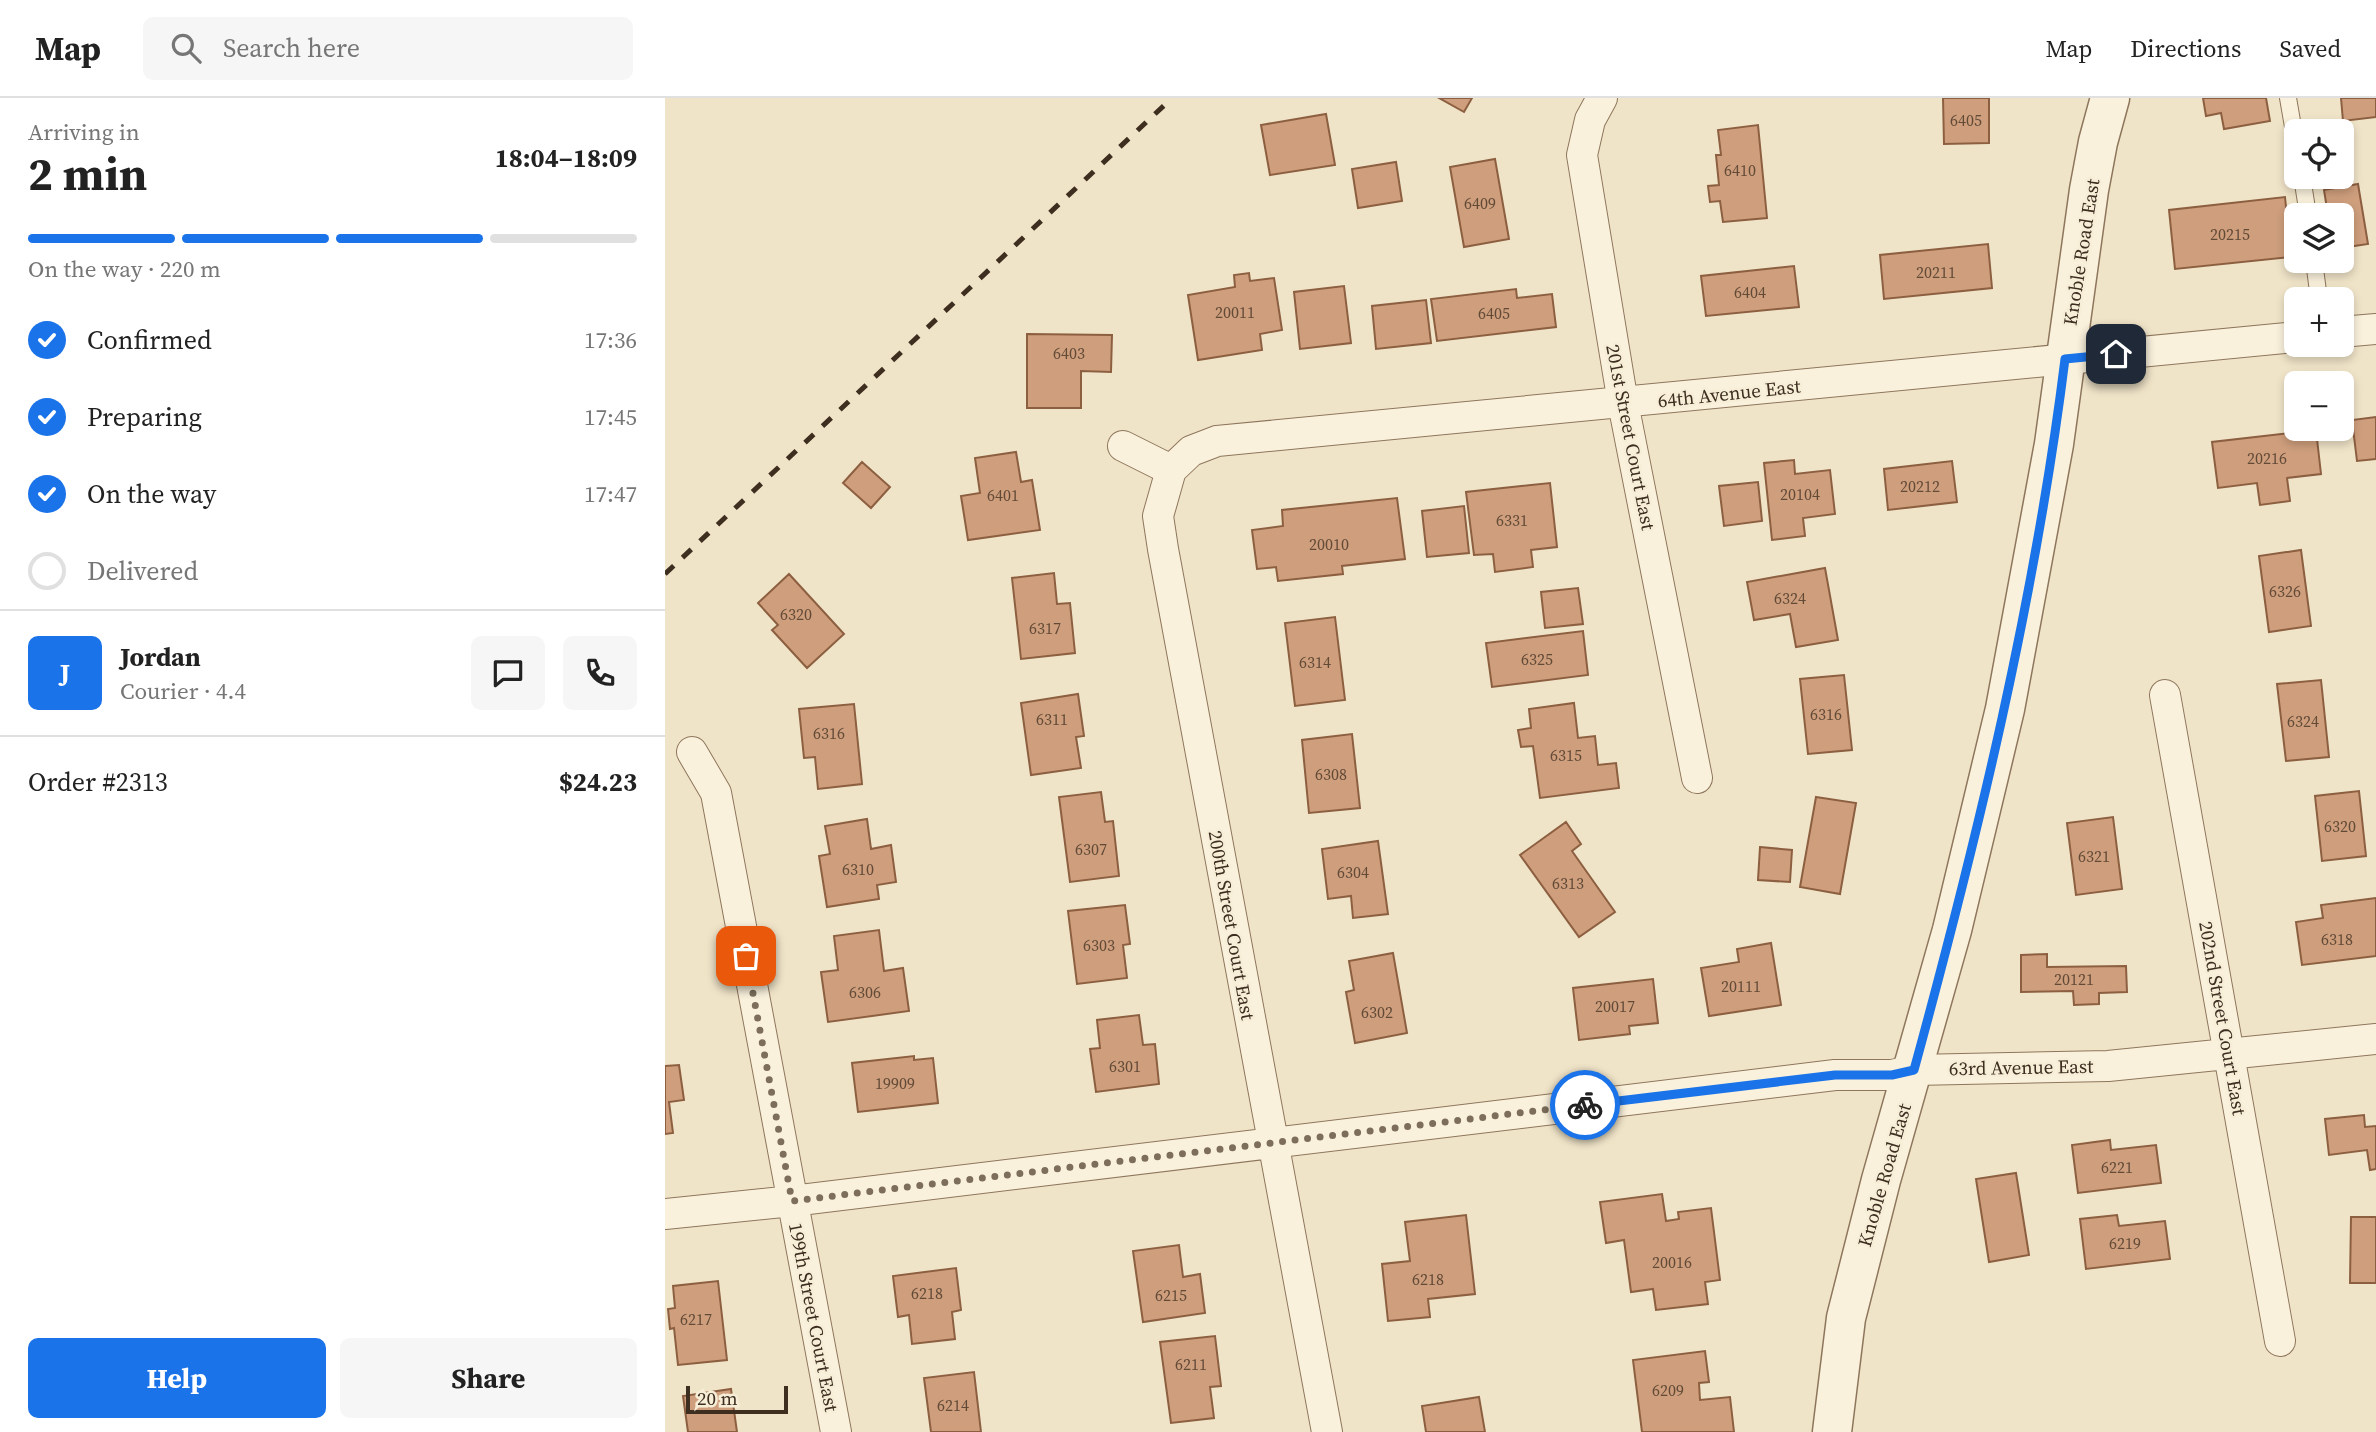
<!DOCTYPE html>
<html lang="en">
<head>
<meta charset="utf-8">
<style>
  body { margin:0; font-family:"Source Serif 4",serif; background:#f6f6f6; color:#222; height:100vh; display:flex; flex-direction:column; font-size:26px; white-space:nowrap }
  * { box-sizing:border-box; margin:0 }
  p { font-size:23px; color:#767676 }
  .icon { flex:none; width:38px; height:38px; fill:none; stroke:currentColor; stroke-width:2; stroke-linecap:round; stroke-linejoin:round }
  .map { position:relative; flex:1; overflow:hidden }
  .side { display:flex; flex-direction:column; background:#fff; width:665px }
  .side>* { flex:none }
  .buttons { position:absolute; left:1619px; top:21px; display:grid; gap:14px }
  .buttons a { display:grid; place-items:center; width:70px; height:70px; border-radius:10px; background:#fff; box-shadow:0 4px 10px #0003; font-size:35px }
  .scale { position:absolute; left:21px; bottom:18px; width:102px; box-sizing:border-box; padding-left:7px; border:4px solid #3d2e20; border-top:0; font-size:19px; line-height:24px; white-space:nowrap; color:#3d2e20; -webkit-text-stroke:5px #f7eed8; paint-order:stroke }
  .pin { position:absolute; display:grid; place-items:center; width:60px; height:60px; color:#fff; margin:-30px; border-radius:14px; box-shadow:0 4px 10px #0006 }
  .courier { position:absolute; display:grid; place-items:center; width:70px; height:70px; margin:-35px; border:5px solid #1a73e8; border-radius:50%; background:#fff; color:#222; box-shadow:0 2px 9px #0007 }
  .overview em { font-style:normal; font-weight:700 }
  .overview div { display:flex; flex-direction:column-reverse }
  .overview { display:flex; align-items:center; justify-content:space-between; height:119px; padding:0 28px }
  h1 { font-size:46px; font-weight:700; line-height:52px }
  .bar { display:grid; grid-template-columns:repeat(4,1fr); gap:10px 7px; align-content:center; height:84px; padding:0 28px }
  .bar i { height:9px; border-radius:5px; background:#e0e0e0 }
  .bar .on { background:#1a73e8 }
  .bar p { grid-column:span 4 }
  .line { display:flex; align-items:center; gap:18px; padding:0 28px; border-top:2px solid #e0e0e0 }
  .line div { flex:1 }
  .round { display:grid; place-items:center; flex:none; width:74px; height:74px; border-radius:10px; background:#f6f6f6 }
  ol { padding:0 28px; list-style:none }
  li { display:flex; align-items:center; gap:21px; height:77px }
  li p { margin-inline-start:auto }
  li .icon { padding:7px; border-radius:50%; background:#1a73e8; color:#fff; stroke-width:4 }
  li:last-child { color:#767676 }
  li i { width:38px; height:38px; border:4px solid #e0e0e0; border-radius:50% }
  .button { display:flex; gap:14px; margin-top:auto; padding:14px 28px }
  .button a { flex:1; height:80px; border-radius:10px; background:#1a73e8; color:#fff; font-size:28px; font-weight:700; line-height:80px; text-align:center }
  .button a+a { background:#f6f6f6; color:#222 }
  header { display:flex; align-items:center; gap:42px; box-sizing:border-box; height:98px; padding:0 35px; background:#fff; border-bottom:2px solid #e0e0e0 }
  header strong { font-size:33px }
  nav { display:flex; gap:38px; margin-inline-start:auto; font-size:24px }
  .search { width:490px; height:63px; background:#f6f6f6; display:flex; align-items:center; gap:18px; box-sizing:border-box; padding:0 24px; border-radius:10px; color:#767676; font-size:26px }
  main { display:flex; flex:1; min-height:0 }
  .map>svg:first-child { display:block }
  .building { fill:#cf9f7d; stroke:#8d5f41; stroke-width:2 }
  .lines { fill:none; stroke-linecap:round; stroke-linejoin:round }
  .service-casing { stroke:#8d765c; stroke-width:18 }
  .minor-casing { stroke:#8d765c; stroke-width:32 }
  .tertiary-casing { stroke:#8d765c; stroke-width:41 }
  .service { stroke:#faf1dc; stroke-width:16 }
  .minor { stroke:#faf1dc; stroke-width:30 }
  .tertiary { stroke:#faf1dc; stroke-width:38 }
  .rail { stroke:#3d2e20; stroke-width:5; stroke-dasharray:12 12; stroke-linecap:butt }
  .done { stroke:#7c6e5b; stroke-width:7; stroke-dasharray:0 12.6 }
  .route { stroke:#1a73e8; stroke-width:9 }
  .labels { text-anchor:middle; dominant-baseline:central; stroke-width:5; stroke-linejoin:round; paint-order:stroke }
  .number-label { font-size:16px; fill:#624a37 }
  .street-label { font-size:19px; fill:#3d2e20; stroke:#f7eed8 }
</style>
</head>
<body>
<header>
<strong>Map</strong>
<div class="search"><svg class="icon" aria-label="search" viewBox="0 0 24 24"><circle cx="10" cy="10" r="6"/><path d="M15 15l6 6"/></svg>Search here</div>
<nav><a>Map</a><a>Directions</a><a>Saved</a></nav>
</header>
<main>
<section class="side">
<div class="overview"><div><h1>2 min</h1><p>Arriving in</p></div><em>18:04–18:09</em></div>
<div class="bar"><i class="on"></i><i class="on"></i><i class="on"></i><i></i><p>On the way · 220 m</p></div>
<ol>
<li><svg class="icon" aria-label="check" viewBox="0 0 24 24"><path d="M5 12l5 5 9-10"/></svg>Confirmed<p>17:36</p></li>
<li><svg class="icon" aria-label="check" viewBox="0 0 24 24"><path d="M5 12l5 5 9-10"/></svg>Preparing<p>17:45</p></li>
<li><svg class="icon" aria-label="check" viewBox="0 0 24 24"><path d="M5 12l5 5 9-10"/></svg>On the way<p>17:47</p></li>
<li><i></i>Delivered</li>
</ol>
<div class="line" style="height:126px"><b class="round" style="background:#1a73e8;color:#fff">J</b><div><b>Jordan</b><p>Courier · 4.4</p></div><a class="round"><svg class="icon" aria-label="chat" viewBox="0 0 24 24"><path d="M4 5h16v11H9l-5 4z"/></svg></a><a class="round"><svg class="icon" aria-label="phone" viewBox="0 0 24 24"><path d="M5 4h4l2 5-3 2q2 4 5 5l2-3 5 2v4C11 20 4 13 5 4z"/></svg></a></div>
<div class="line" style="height:91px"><div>Order #2313</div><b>$24.23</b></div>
<div class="button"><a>Help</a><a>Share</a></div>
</section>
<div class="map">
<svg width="1711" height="1334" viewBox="0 0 1711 1334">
  <rect width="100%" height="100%" fill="#f0e4c8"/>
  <path class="building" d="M774,0H807L799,14Z
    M1278,0H1324V45L1279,46Z
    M1538,0H1601L1605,23L1559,31L1556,15L1541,18Z
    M1676,0H1711V19L1678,23Z
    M661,16L670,67L605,77L596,27Z
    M1093,27L1102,120L1058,124L1055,103L1045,104L1043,88L1054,87L1051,57H1056L1053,32Z
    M830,61L844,141L799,149L785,69Z
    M731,64L737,103L693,110L687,71Z
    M1693,86L1703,146L1676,150V117H1663L1659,92Z
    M1620,99L1626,159L1510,171L1504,112Z
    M1323,146L1327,190L1219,201L1215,157Z
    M1129,168L1134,209L1041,218L1036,178Z
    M584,175L585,183L609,180L617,232L595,236L597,252L533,262L523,197L570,189L569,177Z
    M679,188L686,245L635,251L629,194Z
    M851,191L852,200L887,196L891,229L772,243L766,201Z
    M761,202L766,245L711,251L707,208Z
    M362,236L447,237L446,274L416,273V310H362Z
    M1711,319V361L1692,363L1687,322Z
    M1651,332L1656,376L1622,380L1625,403L1595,407L1592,385L1553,390L1547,344Z
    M351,354L356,384L367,382L375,432L303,442L296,398L315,395L310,360Z
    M1129,362L1130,376L1165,372L1170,416L1138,420L1140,438L1107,442L1099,365Z
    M1287,363L1292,404L1223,412L1219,371Z
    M197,364L225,389L206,410L178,385Z
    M1093,384L1097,423L1059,428L1054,388Z
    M885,385L892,449L866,452L868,469L830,474L828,456L809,457L801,394Z
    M732,400L740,461L677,468L678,476L613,483L611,469L592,471L587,432L618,428L617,412Z
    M799,408L804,455L762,459L757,413Z
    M1636,452L1646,528L1604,534L1594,458Z
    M1160,470L1173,542L1131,549L1125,516L1089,522L1082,484Z
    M389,475L392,506L405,505L410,555L356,561L347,480Z
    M124,476L179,536L142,570L107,532L113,527L93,505Z
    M913,490L918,526L880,530L876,494Z
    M670,519L680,602L630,608L620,525Z
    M918,533L923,577L827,589L821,545Z
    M1179,577L1187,652L1143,656L1135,581Z
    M1656,582L1664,659L1621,663L1612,586Z
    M413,596L419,638L411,639L416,670L366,677L356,605Z
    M909,605L913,640L930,638L933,667L951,665L954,690L875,700L868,648L856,649L853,632L866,630L864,611Z
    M189,606L197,686L153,691L150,659L139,660L134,611Z
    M687,636L695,710L644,715L637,642Z
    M1694,693L1701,758L1657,763L1650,698Z
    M436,694L440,724L448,723L454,778L405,784L394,699Z
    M1151,699L1191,705L1175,796L1135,789Z
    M1448,719L1457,791L1411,797L1402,725Z
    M202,721L206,751L226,747L231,784L212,787L214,801L162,809L154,758L165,756L160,728Z
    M901,724L916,746L907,753L950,814L914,839L855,757Z
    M713,743L723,816L688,820L686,798L663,801L657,751Z
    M1095,749L1127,752L1125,784L1093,782Z
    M1711,800V858L1637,867L1631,824L1658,820L1656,807Z
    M460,807L465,846L458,847L462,880L412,886L403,813Z
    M214,832L219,873L238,870L244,913L163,924L156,874L173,872L169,838Z
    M1106,845L1116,907L1044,918L1036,870L1074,864L1072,851Z
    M728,855L742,935L690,945L681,894L689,892L684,863Z
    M1382,856V869L1461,868L1462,894L1434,895V906L1409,907L1408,893L1356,894V857Z
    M988,881L993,925L964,928L965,936L914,942L908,890Z
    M474,917L478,947L490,946L494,986L431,994L425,951L435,950L432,922Z
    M249,958V962L268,960L273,1005L193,1014L187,965Z
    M14,967L19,1002L4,1004L8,1035L0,1036V968Z
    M1699,1017L1700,1029L1711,1028V1071L1705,1072L1702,1052L1664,1057L1660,1021Z
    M1445,1042L1446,1052L1491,1047L1496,1085L1413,1095L1407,1047Z
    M1351,1075L1364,1157L1324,1164L1311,1081Z
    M997,1096L1001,1123L1014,1121L1013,1114L1046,1110L1055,1182L1040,1184L1043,1206L991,1212L988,1191L966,1194L959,1142L941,1145L935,1104Z
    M801,1117L810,1196L763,1201L765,1219L723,1223L717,1166L745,1163L740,1124Z
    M1452,1117L1454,1128L1500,1123L1505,1161L1421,1171L1415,1121Z
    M1686,1119H1711V1185H1685Z
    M514,1147L518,1179L535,1176L540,1215L478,1224L468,1153Z
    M291,1170L296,1212L287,1214L290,1241L247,1246L244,1217L233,1219L228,1178Z
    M53,1183L62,1262L13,1267L9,1230L5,1231L3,1211L10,1210L8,1188Z
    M550,1238L556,1288L545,1289L549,1320L506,1325L495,1244Z
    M1040,1253L1044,1284L1034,1285L1035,1302L1065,1299L1069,1334H977L968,1262Z
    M309,1274L316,1334H266L259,1280Z
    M66,1291L72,1334H23L18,1298Z
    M814,1299L820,1334H761L757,1308Z"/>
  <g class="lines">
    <g class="service-casing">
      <path id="service" d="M1623,0L1631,46
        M1637,79L1643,117
        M1649,163L1654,201"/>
    </g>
    <g class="minor-casing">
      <path id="minor" d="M937,0L925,22L917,57L958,305L1032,680
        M1676,234L1711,231
        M458,348L506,372L493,418L498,451L662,1334
        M506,372L526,353L552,343L1631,239
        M1500,597L1615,1243
        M27,654L51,695L171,1334
        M0,1116L127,1103L1170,977H1227L1249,972L1443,968L1711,941"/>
    </g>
    <g class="tertiary-casing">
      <path id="tertiary" d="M1167,1334L1181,1220L1216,1082L1287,832L1340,611L1389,346L1424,92L1433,44L1445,0"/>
    </g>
    <use href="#service" class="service"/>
    <use href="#minor" class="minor"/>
    <use href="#tertiary" class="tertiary"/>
    <path class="rail" d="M0,476L507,0"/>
  </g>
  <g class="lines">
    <path class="done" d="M81,858L127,1103L920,1007"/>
    <path class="route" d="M920,1007L1170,977H1227L1249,972C1313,738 1370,502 1400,261L1451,256"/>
  </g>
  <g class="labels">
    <g class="number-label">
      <text x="1301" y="22">6405</text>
      <text x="1075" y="72">6410</text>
      <text x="815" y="105">6409</text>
      <text x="1565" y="136">20215</text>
      <text x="1271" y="174">20211</text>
      <text x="1085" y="194">6404</text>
      <text x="570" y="214">20011</text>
      <text x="829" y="215">6405</text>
      <text x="404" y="255">6403</text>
      <text x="1602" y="360">20216</text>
      <text x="1255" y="388">20212</text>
      <text x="1135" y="396">20104</text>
      <text x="338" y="397">6401</text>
      <text x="847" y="422">6331</text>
      <text x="664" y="446">20010</text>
      <text x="1620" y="493">6326</text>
      <text x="1125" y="500">6324</text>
      <text x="131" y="516">6320</text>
      <text x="380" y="530">6317</text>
      <text x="872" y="561">6325</text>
      <text x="650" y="564">6314</text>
      <text x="1161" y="616">6316</text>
      <text x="387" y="621">6311</text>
      <text x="1638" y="623">6324</text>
      <text x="164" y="635">6316</text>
      <text x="901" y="657">6315</text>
      <text x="666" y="676">6308</text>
      <text x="1675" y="728">6320</text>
      <text x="426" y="751">6307</text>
      <text x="1429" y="758">6321</text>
      <text x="193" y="771">6310</text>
      <text x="688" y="774">6304</text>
      <text x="903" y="785">6313</text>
      <text x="1672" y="841">6318</text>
      <text x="434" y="847">6303</text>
      <text x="1409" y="881">20121</text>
      <text x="1076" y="888">20111</text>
      <text x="200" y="894">6306</text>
      <text x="950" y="908">20017</text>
      <text x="712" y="914">6302</text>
      <text x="460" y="968">6301</text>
      <text x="230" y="985">19909</text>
      <text x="1452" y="1069">6221</text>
      <text x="1460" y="1145">6219</text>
      <text x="1007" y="1164">20016</text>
      <text x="763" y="1181">6218</text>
      <text x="262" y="1195">6218</text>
      <text x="506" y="1197">6215</text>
      <text x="31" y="1221">6217</text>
      <text x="526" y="1266">6211</text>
      <text x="1003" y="1292">6209</text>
      <text x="288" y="1307">6214</text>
    </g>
    <g class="street-label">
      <text transform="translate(1416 154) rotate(-81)">Knoble Road East</text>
      <text transform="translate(1064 295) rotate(-6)">64th Avenue East</text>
      <text transform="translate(966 339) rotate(79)">201st Street Court East</text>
      <text transform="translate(567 827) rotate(80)">200th Street Court East</text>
      <text transform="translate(1558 920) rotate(80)">202nd Street Court East</text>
      <text transform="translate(1356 969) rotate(-1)">63rd Avenue East</text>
      <text transform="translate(1219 1077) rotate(-74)">Knoble Road East</text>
      <text transform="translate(149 1219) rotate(79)">199th Street Court East</text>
    </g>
  </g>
</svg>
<div class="buttons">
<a><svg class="icon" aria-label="locate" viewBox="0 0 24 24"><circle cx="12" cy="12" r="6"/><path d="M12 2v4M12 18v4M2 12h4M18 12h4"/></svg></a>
<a><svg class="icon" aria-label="layers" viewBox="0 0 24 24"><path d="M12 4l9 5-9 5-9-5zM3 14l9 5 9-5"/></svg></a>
<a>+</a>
<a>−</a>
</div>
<div class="scale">20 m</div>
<div class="pin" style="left:81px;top:858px;background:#ea580c"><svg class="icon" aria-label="bag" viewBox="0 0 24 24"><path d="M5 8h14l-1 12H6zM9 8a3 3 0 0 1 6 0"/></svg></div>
<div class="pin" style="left:1451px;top:256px;background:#1f2937"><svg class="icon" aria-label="home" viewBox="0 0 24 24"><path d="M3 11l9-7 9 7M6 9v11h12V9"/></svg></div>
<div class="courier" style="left:920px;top:1007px"><svg class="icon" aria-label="bike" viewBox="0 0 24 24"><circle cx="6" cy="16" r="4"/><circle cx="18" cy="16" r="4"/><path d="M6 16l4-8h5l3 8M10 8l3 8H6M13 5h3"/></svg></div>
</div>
</main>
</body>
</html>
